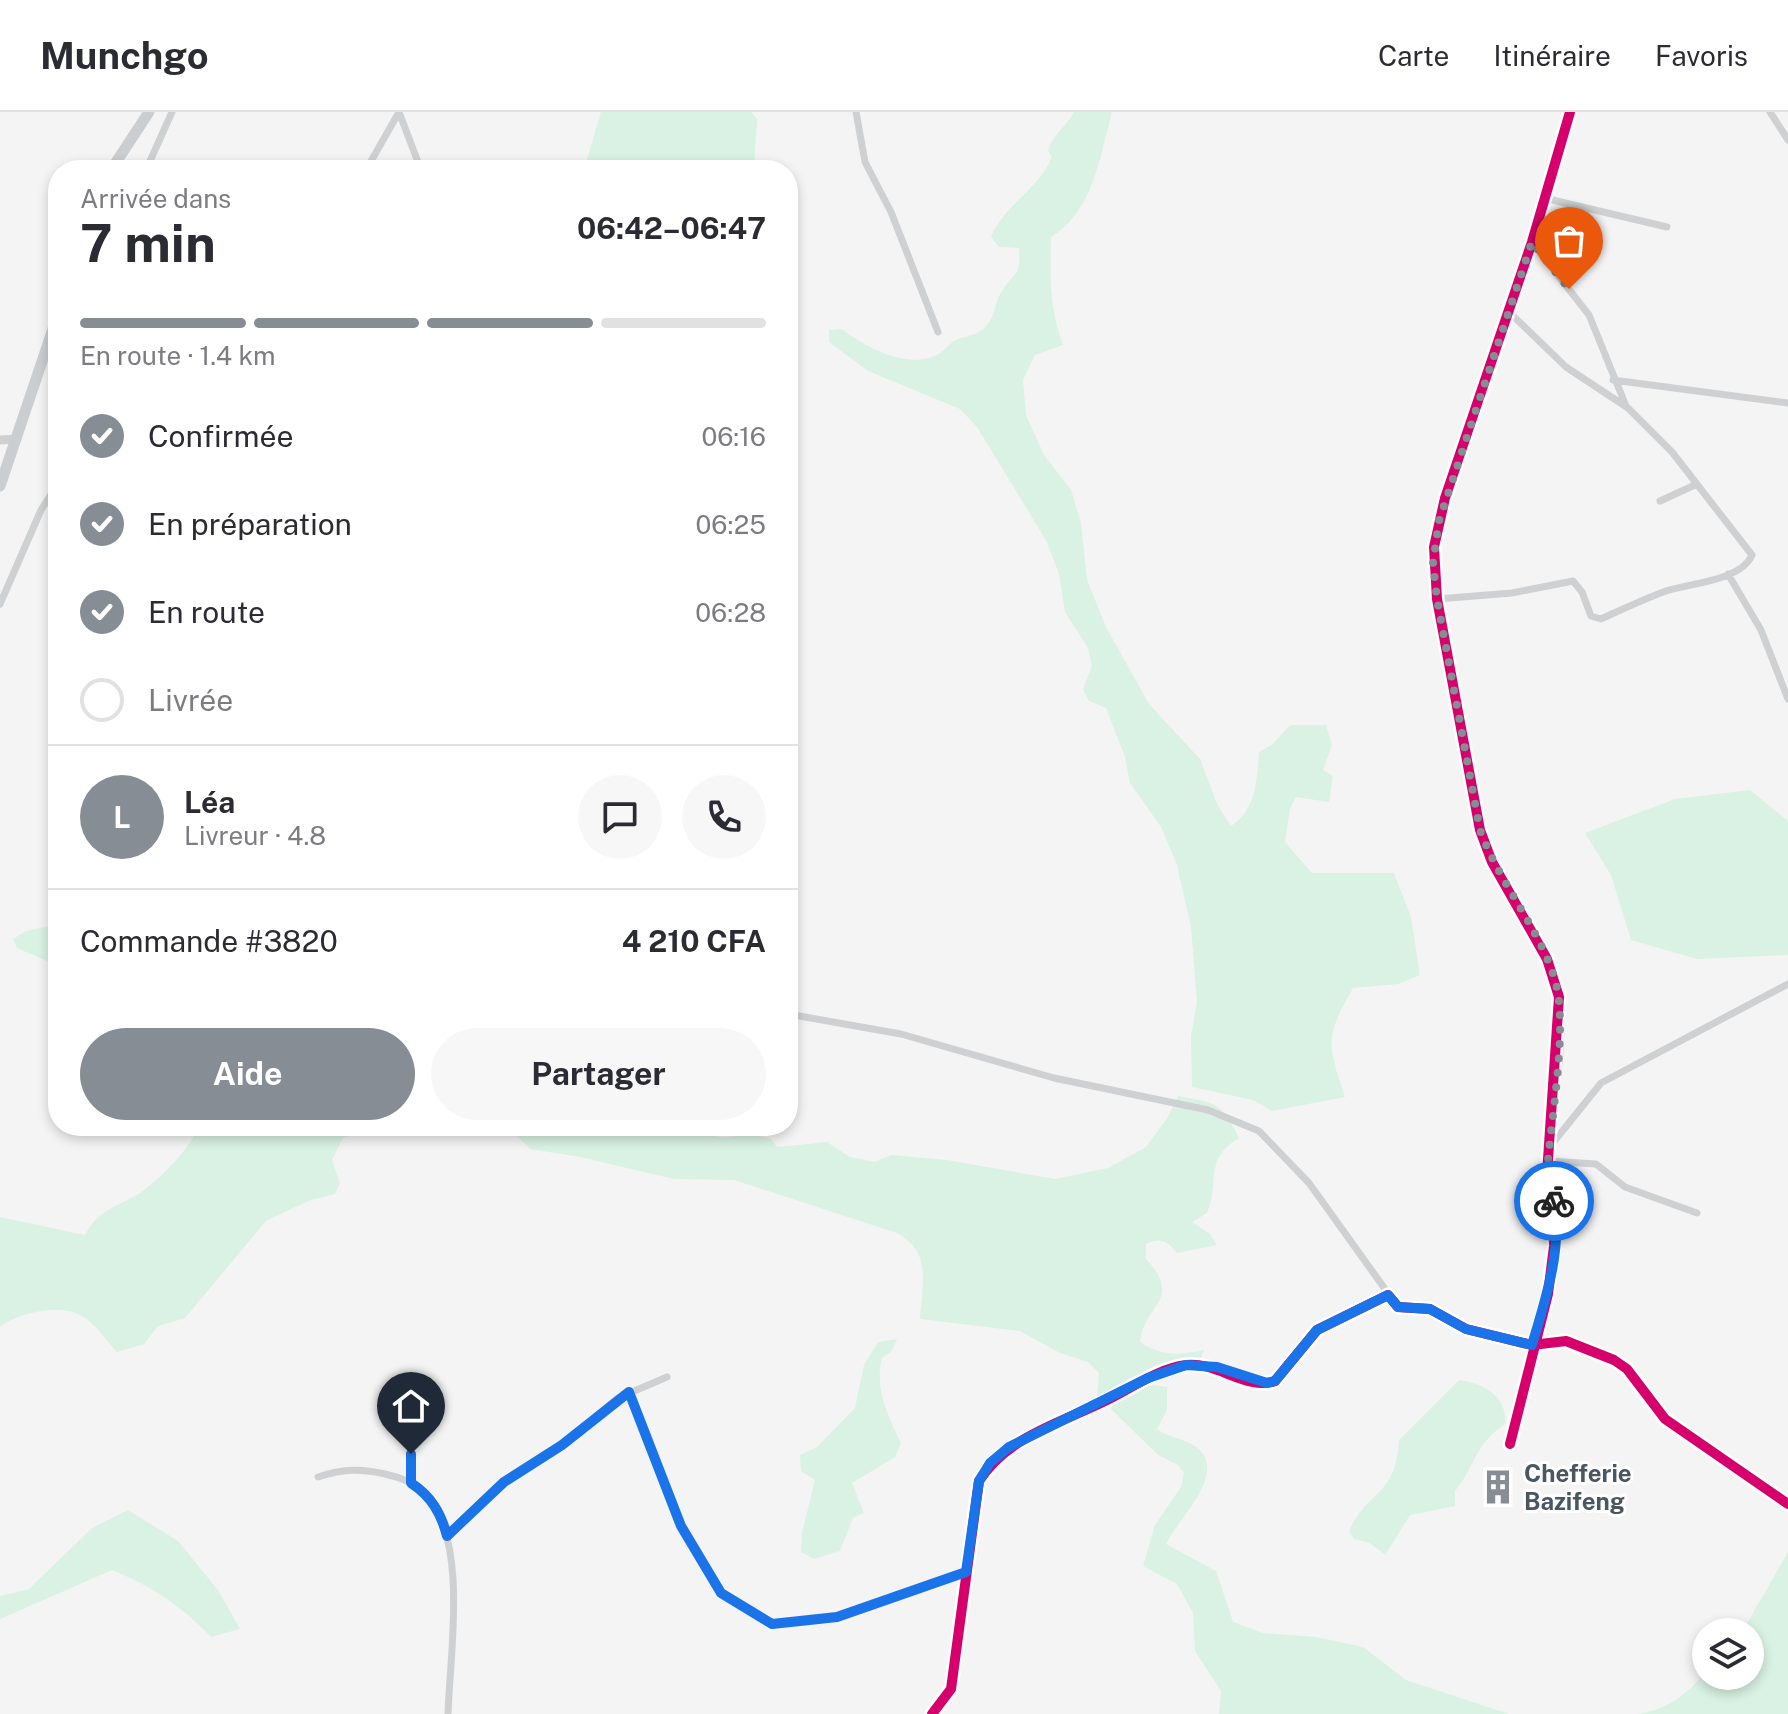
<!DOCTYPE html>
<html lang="fr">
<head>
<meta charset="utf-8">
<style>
  body { margin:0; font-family:"Public Sans",sans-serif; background:#f7f7f7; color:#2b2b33; height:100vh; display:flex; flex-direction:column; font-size:30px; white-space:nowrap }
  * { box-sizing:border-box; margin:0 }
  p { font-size:26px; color:#7c7c81 }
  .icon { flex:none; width:44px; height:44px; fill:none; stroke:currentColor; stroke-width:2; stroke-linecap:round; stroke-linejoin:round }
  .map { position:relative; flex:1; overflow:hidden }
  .details { position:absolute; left:48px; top:48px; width:750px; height:976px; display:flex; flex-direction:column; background:#fff; border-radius:32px; box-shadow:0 4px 12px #0003 }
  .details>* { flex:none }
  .tools { position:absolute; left:1692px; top:1506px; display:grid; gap:16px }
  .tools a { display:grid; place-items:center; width:72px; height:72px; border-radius:50%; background:#fff; box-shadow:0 4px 12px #0003; font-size:40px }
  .pin { position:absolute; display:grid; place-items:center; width:68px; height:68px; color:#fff; margin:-82px -34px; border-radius:50% 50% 50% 0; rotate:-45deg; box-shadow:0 0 8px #0007 }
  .pin .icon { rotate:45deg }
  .courier { position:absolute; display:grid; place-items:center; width:80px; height:80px; margin:-40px; border:6px solid #1a73e8; border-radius:50%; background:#fff; color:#222; box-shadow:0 2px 10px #0007 }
  .summary em { font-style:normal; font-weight:700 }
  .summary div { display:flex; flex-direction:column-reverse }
  .summary { display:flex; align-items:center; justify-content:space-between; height:136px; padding:0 32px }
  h1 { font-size:52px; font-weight:700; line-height:60px }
  .bar { display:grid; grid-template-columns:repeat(4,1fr); gap:12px 8px; align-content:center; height:96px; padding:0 32px }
  .bar i { height:10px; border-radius:6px; background:#e1e1e2 }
  .bar .selected { background:#868d94 }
  .bar p { grid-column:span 4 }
  .line { display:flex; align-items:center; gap:20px; padding:0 32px; border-top:2px solid #e1e1e2 }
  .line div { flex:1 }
  .round { display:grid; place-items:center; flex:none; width:84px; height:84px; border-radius:42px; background:#f7f7f7 }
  ol { padding:0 32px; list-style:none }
  li { display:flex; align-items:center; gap:24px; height:88px }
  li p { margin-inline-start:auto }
  li .icon { padding:8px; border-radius:50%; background:#868d94; color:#fff; stroke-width:4 }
  li:last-child { color:#7c7c81 }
  li i { width:44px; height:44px; border:4px solid #e1e1e2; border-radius:50% }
  .cta { display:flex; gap:16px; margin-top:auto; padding:16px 32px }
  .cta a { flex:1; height:92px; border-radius:48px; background:#868d94; color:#fff; font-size:32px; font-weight:700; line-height:92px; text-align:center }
  .cta a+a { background:#f7f7f7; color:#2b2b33 }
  header { display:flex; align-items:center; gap:48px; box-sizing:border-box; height:112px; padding:0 40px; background:#fff; border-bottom:2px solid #e1e1e2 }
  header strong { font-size:38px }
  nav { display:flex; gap:44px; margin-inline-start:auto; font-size:28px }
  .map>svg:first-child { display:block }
  .green { fill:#d9f2e3 }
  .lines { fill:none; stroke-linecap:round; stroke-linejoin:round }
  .minor { stroke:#ced0d2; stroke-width:7 }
  .tertiary { stroke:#ced0d2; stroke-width:9 }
  .primary { stroke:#caced1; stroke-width:11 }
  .cycleway-casing { stroke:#fff; stroke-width:15 }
  .cycleway { stroke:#d6006c; stroke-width:10 }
  .done { stroke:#868d94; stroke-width:8; stroke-dasharray:0 14.4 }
  .route { stroke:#1a73e8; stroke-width:10 }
  .labels { text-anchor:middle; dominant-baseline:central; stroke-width:6; stroke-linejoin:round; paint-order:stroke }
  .poi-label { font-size:24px; font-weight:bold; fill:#4a5661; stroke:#fff; text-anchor:start }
</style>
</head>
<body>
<header>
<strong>Munchgo</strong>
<nav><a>Carte</a><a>Itinéraire</a><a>Favoris</a></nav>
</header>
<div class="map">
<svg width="1788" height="1602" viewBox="0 0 1788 1602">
  <rect width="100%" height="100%" fill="#f4f4f4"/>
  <path class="green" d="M601,0H751L757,7L754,58H600L586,51Z
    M1074,0H1112C1100,44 1093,100 1051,125C1050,164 1049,195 1063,233L1035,243L1023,268L1026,303L1044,343L1071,378L1081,411L1087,468L1106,515L1149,592L1200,647L1218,694L1231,714C1256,698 1257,668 1259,640L1273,632L1290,613H1326L1332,633L1323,658L1333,664L1329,690L1296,685L1290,697L1285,730L1312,761H1394L1411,805L1420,863L1398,872L1353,876C1325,925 1327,932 1345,985L1272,999L1253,988L1192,975L1191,924L1197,890L1191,815L1177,753L1161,715L1130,671L1125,645L1106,596L1089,589L1083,577L1092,554L1088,536L1065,500L1059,462L1047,430L977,315L960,297L868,259L829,230V218L842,217C865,235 910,260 940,241C945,238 949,232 954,229C965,223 977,225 987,213C995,204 995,189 1002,179C1014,159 1022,164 1019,136L999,135L991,125C1004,93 1039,77 1052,45L1048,39C1052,23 1066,15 1074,0Z
    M1750,678L1788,709V843L1697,847L1631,828L1611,763L1585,721L1675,687Z
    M58,812V850L52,851L17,836L13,827L26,819Z
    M1178,984C1216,991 1222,990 1239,1026C1203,1047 1220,1070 1207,1101L1192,1110L1210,1122L1217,1133L1177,1141C1167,1129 1161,1125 1146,1132V1147C1184,1188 1144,1192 1140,1230C1162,1245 1179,1243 1204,1238L1198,1254C1162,1250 1126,1265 1097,1286L1099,1261L1088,1250L1060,1241L1020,1219L920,1207C922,1171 933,1141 897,1121L734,1068L674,1067L580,1045L530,1037L507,1014H671L723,1026L752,1022L771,1027L777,1035L827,1030L850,1045L874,1050L892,1043L947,1048L1055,1067L1108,1056L1146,1035L1168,1005Z
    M199,1014H377L343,1026L332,1048L340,1071L335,1082L308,1089L266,1109L185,1206L158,1214L144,1232L117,1240C105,1228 96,1211 80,1203C59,1192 17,1201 0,1215V1105L85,1123C98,1097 118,1095 140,1081C160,1067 190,1037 199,1014Z
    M897,1227L891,1240L882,1246C874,1275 888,1305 901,1331L895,1345L852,1371L864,1401L853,1406L840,1439L814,1447L801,1440L802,1421L815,1368L801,1359L800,1343L817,1335L855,1296L864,1253L878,1230Z
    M1459,1268C1484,1271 1508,1285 1505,1312C1473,1334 1477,1352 1455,1379V1394L1410,1403L1385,1443L1370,1431L1354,1427L1349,1419C1369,1376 1396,1385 1399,1328Z
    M1154,1273L1167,1275V1298L1157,1317C1169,1326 1184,1326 1196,1335C1230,1360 1177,1408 1166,1432L1216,1459L1233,1510L1263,1521L1316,1525L1363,1535L1406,1568L1509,1602H1219L1221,1579L1195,1539L1193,1501L1177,1472L1143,1454L1155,1413L1181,1375L1184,1361L1178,1353L1158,1343L1111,1297L1112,1290L1125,1280Z
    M128,1398L178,1429L218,1478L240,1517L211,1525C182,1494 151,1474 112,1458L0,1507V1484L29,1477L92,1416Z
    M1788,1440V1602H1636C1666,1599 1687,1582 1706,1560V1564H1750V1520H1742Z"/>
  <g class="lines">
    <path class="minor" d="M399,0L421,58
      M856,0L865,50L891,100L938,220
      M1770,0L1788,28
      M146,58L172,0
      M366,58L399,0
      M1544,86L1667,115
      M1532,130L1589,203L1626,294
      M1613,268L1788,291
      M1660,389L1697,372
      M1728,462L1761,518L1788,587
      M1437,487L1512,481L1573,469L1582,480L1591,504L1601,507C1623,497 1644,487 1666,479C1690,471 1741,469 1752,443L1672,340L1628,296L1566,255L1508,199
      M0,492L41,398L58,371
      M788,902L901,922L1054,966L1208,998L1259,1019L1309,1071L1390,1184
      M1552,1032L1601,971L1788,872
      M1548,1049L1596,1052L1625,1075L1697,1101
      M1525,1260C1539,1208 1553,1160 1555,1105C1556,1087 1546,1071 1548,1052C1552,1003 1569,916 1556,870C1540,816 1500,771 1480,718L1437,487L1434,435L1445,386L1532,130L1570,0
      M409,1273L411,1371
      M629,1280L681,1414L721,1481L772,1512L837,1505L966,1460
      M1510,1332L1523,1266
      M318,1365C342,1357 360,1356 385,1362C399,1365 419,1372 428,1384C468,1435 450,1540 448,1602
      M447,1424L504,1370L562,1333L618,1286L667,1265
      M932,1602L951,1577L979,1369C1008,1324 1061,1311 1107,1288C1132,1276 1157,1257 1186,1253C1216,1249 1247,1279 1275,1269L1317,1218L1388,1183L1398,1195L1430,1197L1466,1217L1532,1233L1566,1229L1614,1248L1627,1257L1665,1307L1788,1392"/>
    <path class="tertiary" d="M0,328L17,327"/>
    <path class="primary" d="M111,58L149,0
      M0,374L58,202"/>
    <g class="cycleway-casing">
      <path id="cycleway" d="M1510,1332L1548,1182L1554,1134L1555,1097L1547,1062L1559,885L1547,847L1492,750L1480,718L1437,487L1434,435L1445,386L1532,130L1570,0
        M932,1602L951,1577L979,1369C1008,1324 1061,1311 1107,1288C1132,1276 1157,1257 1186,1253C1216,1249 1247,1279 1275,1269L1317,1218L1388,1183L1398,1195L1430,1197L1466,1217L1532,1233L1566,1229L1614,1248L1627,1257L1665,1307L1788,1392"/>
    </g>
    <use href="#cycleway" class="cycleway"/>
  </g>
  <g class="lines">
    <path class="done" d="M1554,1089L1547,1062C1550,1011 1568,920 1556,872C1543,821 1499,771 1480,718L1437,487L1433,451L1439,409L1532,130L1569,177"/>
    <path class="route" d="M411,1342V1371C431,1384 441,1401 447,1424L504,1370L562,1333L629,1280L681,1414L721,1481L772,1512L837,1505L966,1460L979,1369L990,1351L1009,1335L1148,1266L1186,1253L1217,1255L1267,1271L1275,1269L1317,1218L1388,1183L1398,1195L1430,1197L1466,1217L1532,1233C1545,1189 1563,1136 1554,1089"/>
  </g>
  <defs>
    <g id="building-bare" transform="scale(2.76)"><path d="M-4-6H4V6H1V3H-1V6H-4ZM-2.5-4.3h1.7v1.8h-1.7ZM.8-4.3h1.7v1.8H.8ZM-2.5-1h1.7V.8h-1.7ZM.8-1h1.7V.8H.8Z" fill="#868d94" stroke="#fff" stroke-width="2.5" paint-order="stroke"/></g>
  </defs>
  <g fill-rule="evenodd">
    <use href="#building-bare" x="1498" y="1375"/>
  </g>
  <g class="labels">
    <g class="poi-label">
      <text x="1524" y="1361">Chefferie<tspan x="1524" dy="28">Bazifeng</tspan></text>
    </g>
  </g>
</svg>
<div class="tools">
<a><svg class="icon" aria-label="layers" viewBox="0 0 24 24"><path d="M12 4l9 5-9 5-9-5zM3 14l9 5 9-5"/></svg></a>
</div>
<div class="pin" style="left:1569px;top:177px;background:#ea580c"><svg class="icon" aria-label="bag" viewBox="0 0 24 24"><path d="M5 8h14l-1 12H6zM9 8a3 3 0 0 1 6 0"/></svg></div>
<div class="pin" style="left:411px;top:1342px;background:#1f2937"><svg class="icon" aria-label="home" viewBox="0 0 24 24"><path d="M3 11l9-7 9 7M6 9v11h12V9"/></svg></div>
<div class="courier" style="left:1554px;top:1089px"><svg class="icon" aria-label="bike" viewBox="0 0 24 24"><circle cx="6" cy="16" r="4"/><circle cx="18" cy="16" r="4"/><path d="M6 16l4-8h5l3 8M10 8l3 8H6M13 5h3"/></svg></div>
<section class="details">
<div class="summary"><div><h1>7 min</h1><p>Arrivée dans</p></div><em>06:42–06:47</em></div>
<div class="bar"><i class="selected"></i><i class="selected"></i><i class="selected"></i><i></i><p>En route · 1.4 km</p></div>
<ol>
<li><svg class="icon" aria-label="check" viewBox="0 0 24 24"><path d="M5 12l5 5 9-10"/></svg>Confirmée<p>06:16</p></li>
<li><svg class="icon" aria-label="check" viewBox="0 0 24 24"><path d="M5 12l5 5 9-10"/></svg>En préparation<p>06:25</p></li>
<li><svg class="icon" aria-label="check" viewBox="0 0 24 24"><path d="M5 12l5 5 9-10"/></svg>En route<p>06:28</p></li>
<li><i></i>Livrée</li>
</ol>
<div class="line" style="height:144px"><b class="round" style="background:#868d94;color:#fff">L</b><div><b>Léa</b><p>Livreur · 4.8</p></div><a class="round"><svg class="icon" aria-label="chat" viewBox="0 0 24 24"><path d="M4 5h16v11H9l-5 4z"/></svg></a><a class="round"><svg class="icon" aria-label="phone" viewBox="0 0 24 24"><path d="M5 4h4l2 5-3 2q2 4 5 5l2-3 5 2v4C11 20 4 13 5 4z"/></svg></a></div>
<div class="line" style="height:104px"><div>Commande #3820</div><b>4 210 CFA</b></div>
<div class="cta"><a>Aide</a><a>Partager</a></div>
</section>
</div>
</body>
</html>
